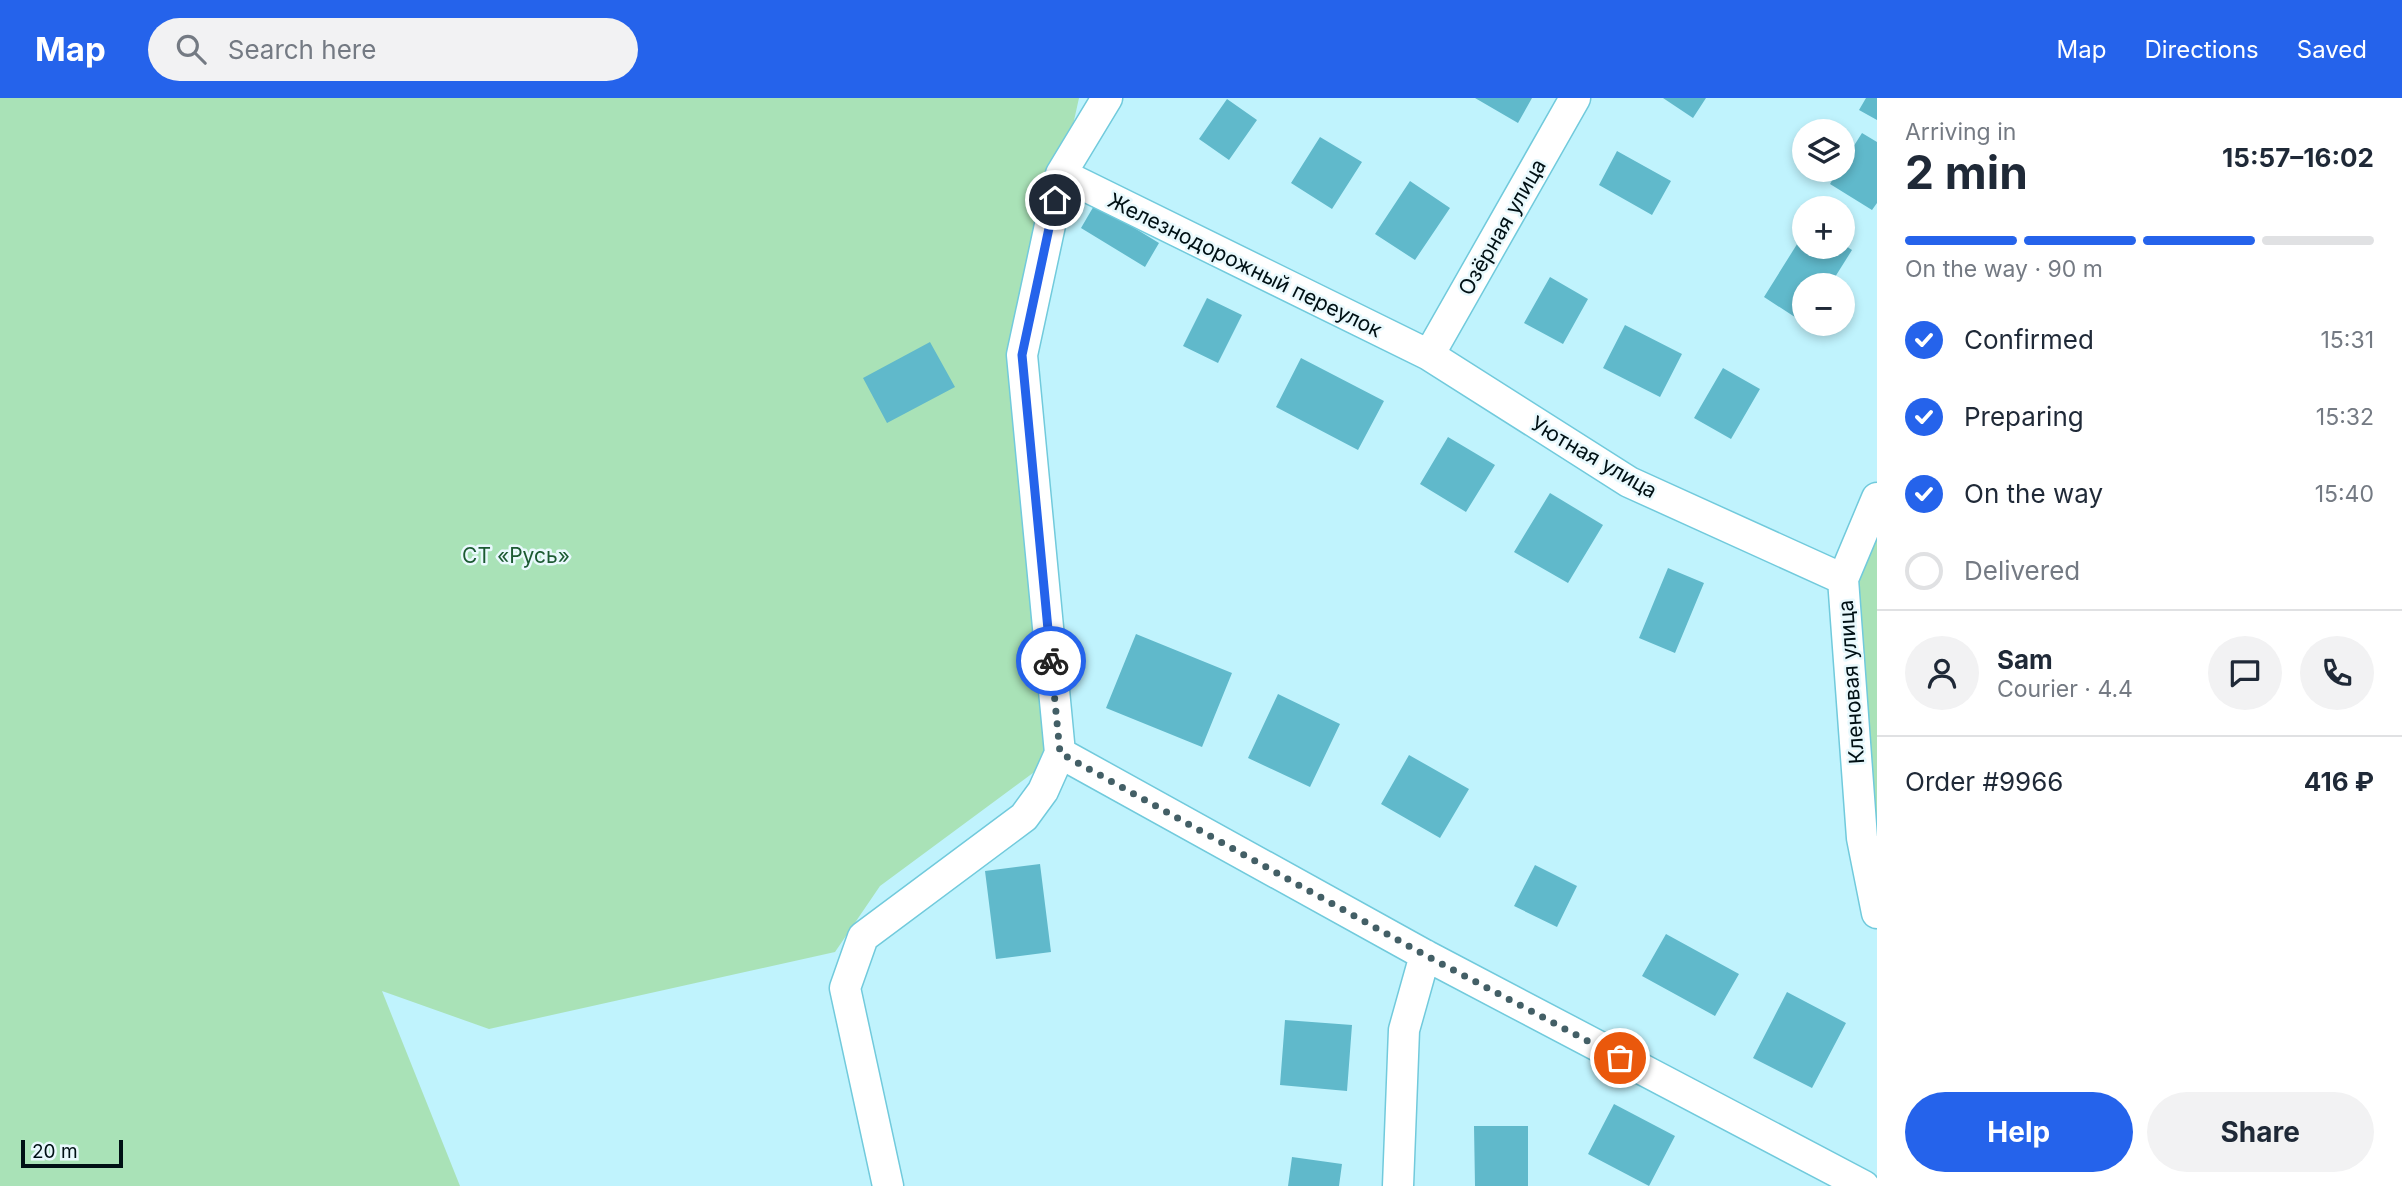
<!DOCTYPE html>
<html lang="en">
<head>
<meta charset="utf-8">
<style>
  body { margin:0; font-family:Inter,sans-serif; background:#f2f2f3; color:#1f2937; height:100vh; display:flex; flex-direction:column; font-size:26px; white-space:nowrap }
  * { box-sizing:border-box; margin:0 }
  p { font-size:23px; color:#747a83 }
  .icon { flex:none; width:38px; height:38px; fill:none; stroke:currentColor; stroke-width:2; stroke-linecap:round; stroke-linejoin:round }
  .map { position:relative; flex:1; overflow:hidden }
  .side { display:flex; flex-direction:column; background:#fff; width:525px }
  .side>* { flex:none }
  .controls { position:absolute; left:1792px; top:21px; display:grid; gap:14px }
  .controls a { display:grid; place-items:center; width:63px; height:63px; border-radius:50%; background:#fff; box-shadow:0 4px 10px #0003; font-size:35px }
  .scale { position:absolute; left:21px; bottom:18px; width:102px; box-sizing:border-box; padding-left:7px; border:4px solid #001014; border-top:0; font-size:19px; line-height:24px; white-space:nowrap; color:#001014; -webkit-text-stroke:5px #e9f9fd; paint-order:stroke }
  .pin { position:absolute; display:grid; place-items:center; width:60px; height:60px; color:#fff; margin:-30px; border:4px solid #fff; border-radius:50%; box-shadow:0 2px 7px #0007 }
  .courier { position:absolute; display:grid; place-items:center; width:70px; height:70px; margin:-35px; border:5px solid #2563eb; border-radius:50%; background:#fff; color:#222; box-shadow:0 2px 9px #0007 }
  .summary em { font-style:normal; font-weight:700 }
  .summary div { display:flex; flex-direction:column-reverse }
  .summary { display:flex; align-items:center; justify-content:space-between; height:119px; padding:0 28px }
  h1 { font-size:46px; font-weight:700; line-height:52px }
  .bar { display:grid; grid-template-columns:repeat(4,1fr); gap:10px 7px; align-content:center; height:84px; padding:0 28px }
  .bar i { height:9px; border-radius:5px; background:#e0e1e3 }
  .bar .current { background:#2563eb }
  .bar p { grid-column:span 4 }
  .line { display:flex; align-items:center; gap:18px; padding:0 28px; border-top:2px solid #e0e1e3 }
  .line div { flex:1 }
  .round { display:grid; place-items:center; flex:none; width:74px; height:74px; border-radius:37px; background:#f2f2f3 }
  ol { padding:0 28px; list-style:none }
  li { display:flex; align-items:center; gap:21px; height:77px }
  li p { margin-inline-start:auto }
  li .icon { padding:7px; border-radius:50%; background:#2563eb; color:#fff; stroke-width:4 }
  li:last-child { color:#747a83 }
  li i { width:38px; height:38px; border:4px solid #e0e1e3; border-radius:50% }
  .cta { display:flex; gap:14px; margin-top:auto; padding:14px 28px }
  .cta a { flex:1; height:80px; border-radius:42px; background:#2563eb; color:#fff; font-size:28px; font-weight:700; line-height:80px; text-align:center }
  .cta a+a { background:#f2f2f3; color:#1f2937 }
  header { display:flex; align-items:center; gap:42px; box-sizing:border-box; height:98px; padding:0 35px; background:#2563eb; color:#fff }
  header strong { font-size:33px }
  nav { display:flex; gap:38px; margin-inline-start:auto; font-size:24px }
  .search { width:490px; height:63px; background:#f2f2f3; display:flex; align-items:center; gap:18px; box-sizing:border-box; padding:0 24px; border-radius:38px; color:#747a83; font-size:26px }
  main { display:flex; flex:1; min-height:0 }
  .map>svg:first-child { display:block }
  .green { fill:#a9e2b7 }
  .building { fill:#60b9cb }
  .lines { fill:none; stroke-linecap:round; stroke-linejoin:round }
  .street-casing { stroke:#71cadc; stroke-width:33 }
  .street { stroke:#fff; stroke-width:30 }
  .done { stroke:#435f66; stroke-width:7; stroke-dasharray:0 12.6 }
  .route { stroke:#2563eb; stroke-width:9 }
  .labels { text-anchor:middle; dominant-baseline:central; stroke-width:5; stroke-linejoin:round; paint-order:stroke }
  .street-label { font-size:21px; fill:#001014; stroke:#e9f9fd }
  .park-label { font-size:21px; fill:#1c5a32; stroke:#e9f9fd }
</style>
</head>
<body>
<header>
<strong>Map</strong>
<div class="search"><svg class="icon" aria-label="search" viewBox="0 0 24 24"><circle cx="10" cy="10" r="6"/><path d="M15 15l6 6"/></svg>Search here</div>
<nav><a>Map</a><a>Directions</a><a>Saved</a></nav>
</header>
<main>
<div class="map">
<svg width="1877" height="1088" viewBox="0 0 1877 1088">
  <rect width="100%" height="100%" fill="#c0f3fd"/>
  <path class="green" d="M0,0H1079L1022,257L1060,655L880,788L835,854L489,931L382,893L460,1088H0Z
    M1877,400V801L1843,481Z"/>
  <path class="building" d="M1475,0H1532L1518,25Z
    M1663,0H1706L1693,20Z
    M1866,0H1877V22L1859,12Z
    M1227,1L1257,22L1229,62L1199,41Z
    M1862,35L1877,44V105L1872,112L1830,86L1838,72H1843V65Z
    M1320,39L1362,64L1332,111L1291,85Z
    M1617,53L1671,83L1652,117L1599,87Z
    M1410,83L1450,110L1415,162L1375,136Z
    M1095,106L1159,145L1145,169L1081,130Z
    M1804,135V149H1843V146L1852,152L1830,187H1804V225L1764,199Z
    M1550,179L1588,201L1563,246L1524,225Z
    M1207,200L1242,217L1218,265L1183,248Z
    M1625,227L1682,256L1660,299L1603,270Z
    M930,244L955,289L887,325L863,280Z
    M1301,260L1384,303L1358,352L1276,309Z
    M1723,270L1760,291L1731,341L1694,320Z
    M1448,339L1495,367L1466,414L1420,386Z
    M1550,395L1603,427L1568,485L1514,454Z
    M1668,470L1704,485L1675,555L1639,540Z
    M1136,536L1232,575L1202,649L1106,610Z
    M1278,596L1340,626L1310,689L1248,660Z
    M1409,657L1469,691L1440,740L1381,706Z
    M1040,766L1051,854L996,861L985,773Z
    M1535,767L1577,788L1557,829L1514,808Z
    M1666,836L1739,876L1715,918L1642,878Z
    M1787,894L1846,925L1812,990L1753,960Z
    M1285,922L1352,927L1347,993L1280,987Z
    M1614,1006L1675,1038L1649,1088L1588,1056Z
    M1474,1028H1528V1088H1475Z
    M1292,1059L1342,1066L1339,1088H1288Z"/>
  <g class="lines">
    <g class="street-casing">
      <path id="street" d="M1061,76L1429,257L1629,384L1843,481
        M1429,257L1575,0
        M1877,400L1843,481L1862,740L1877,815
        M1060,655L1425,857L1864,1088
        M888,1088L845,890L863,839L1024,719L1043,693L1060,655L1022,257L1061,76L1107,0
        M1398,1088L1404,932L1425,857"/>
    </g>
    <use href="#street" class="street"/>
  </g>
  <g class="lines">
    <path class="done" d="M1051,563L1060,655L1425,857L1620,960"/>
    <path class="route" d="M1051,563L1022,257L1055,102"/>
  </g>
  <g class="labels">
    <g class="street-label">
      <text transform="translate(1502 129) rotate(-60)">Озёрная улица</text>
      <text transform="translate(1245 167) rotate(26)">Железнодорожный переулок</text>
      <text transform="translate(1594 359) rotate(30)">Уютная улица</text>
      <text transform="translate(1851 584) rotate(-94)">Кленовая улица</text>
    </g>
    <g class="park-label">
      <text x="516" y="457">СТ «Русь»</text>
    </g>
  </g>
</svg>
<div class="controls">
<a><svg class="icon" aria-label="layers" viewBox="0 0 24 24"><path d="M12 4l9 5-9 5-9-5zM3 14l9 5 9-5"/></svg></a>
<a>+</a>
<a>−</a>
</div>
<div class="scale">20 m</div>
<div class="pin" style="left:1620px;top:960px;background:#ea580c"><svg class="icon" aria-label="bag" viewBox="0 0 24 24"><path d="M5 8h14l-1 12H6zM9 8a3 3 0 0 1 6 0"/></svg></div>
<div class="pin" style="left:1055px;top:102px;background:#1f2937"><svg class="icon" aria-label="home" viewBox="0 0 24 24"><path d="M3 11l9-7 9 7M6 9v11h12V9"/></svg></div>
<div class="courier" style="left:1051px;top:563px"><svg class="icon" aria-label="bike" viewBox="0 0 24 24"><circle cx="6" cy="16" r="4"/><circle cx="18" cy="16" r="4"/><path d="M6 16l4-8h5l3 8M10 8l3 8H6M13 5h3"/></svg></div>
</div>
<section class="side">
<div class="summary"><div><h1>2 min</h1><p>Arriving in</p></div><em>15:57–16:02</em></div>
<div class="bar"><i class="current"></i><i class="current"></i><i class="current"></i><i></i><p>On the way · 90 m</p></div>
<ol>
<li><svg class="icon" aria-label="check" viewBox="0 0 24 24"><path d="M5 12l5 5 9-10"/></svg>Confirmed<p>15:31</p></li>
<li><svg class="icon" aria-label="check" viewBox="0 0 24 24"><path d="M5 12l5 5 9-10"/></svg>Preparing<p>15:32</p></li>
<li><svg class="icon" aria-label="check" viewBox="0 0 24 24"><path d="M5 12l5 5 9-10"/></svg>On the way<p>15:40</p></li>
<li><i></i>Delivered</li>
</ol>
<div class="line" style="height:126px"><a class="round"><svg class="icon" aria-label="person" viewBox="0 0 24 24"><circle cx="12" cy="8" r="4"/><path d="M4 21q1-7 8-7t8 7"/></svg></a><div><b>Sam</b><p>Courier · 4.4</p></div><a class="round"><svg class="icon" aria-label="chat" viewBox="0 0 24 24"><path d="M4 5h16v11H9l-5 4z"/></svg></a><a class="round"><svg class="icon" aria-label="phone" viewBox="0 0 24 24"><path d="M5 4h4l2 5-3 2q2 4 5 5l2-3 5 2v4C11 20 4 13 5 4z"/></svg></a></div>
<div class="line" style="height:91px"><div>Order #9966</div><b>416 ₽</b></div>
<div class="cta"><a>Help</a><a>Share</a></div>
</section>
</main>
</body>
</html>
